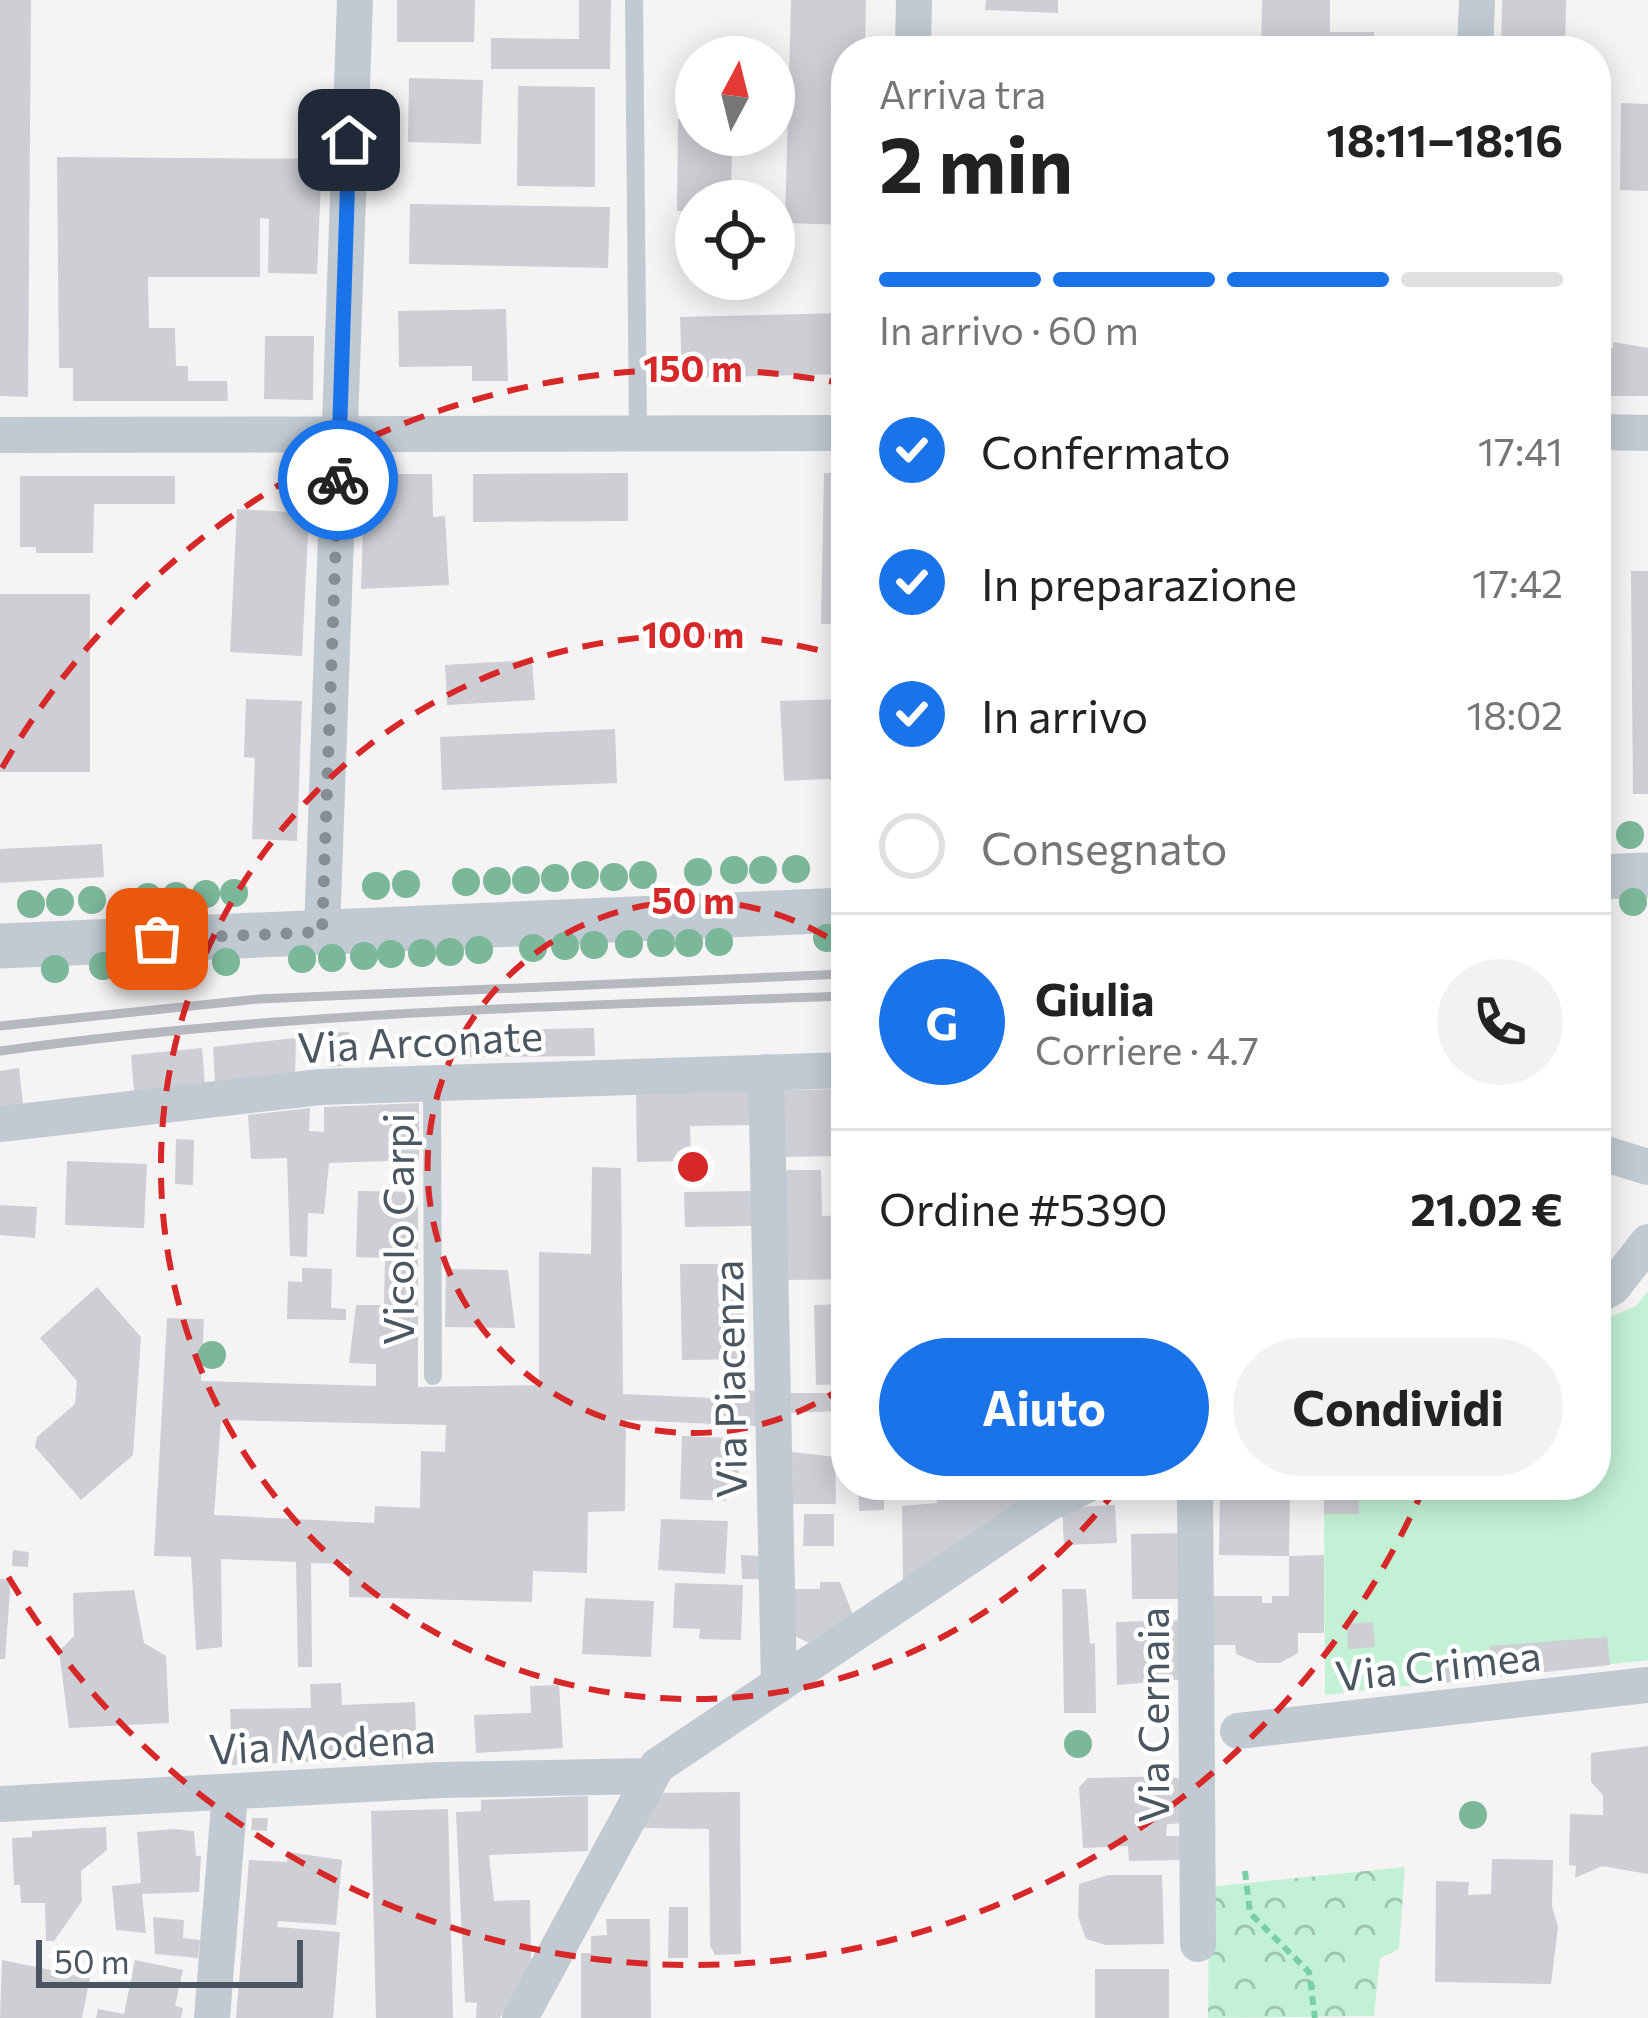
<!DOCTYPE html>
<html lang="it">
<head>
<meta charset="utf-8">
<style>
  body { margin:0; font-family:Commissioner,sans-serif; background:#f2f2f2; color:#222; height:100vh; display:flex; flex-direction:column; font-size:45px; white-space:nowrap }
  * { box-sizing:border-box; margin:0 }
  p { font-size:39px; color:#767676 }
  .icon { flex:none; width:66px; height:66px; fill:none; stroke:currentColor; stroke-width:2; stroke-linecap:round; stroke-linejoin:round }
  .map { position:relative; flex:1; overflow:hidden }
  .drawer { position:absolute; left:831px; top:36px; width:780px; height:1464px; display:flex; flex-direction:column; background:#fff; border-radius:48px; box-shadow:0 6px 30px #0003 }
  .drawer>* { flex:none }
  .needle { width:78px; rotate:7deg }
  .fabs { position:absolute; left:675px; top:36px; display:grid; gap:24px }
  .fabs a { display:grid; place-items:center; width:120px; height:120px; border-radius:50%; background:#fff; box-shadow:0 6px 30px #0003; font-size:60px }
  .scale { position:absolute; left:36px; bottom:30px; width:267px; box-sizing:border-box; padding-left:12px; border:6px solid #4a5661; border-top:0; font-size:33px; line-height:42px; white-space:nowrap; color:#4a5661; -webkit-text-stroke:9px #fff; paint-order:stroke }
  .pin { position:absolute; display:grid; place-items:center; width:102px; height:102px; color:#fff; margin:-51px; border-radius:24px; box-shadow:0 6px 18px #0006 }
  .courier { position:absolute; display:grid; place-items:center; width:120px; height:120px; margin:-60px; border:9px solid #1a73e8; border-radius:50%; background:#fff; color:#222; box-shadow:0 3px 15px #0007 }
  .summary em { font-style:normal; font-weight:700 }
  .summary div { display:flex; flex-direction:column-reverse }
  .summary { display:flex; align-items:center; justify-content:space-between; height:204px; padding:0 48px }
  h1 { font-size:78px; font-weight:700; line-height:90px }
  .bar { display:grid; grid-template-columns:repeat(4,1fr); gap:18px 12px; align-content:center; height:144px; padding:0 48px }
  .bar i { height:15px; border-radius:9px; background:#e0e0e0 }
  .bar .selected { background:#1a73e8 }
  .bar p { grid-column:span 4 }
  .line { display:flex; align-items:center; gap:30px; padding:0 48px; border-top:3px solid #e0e0e0 }
  .line div { flex:1 }
  .round { display:grid; place-items:center; flex:none; width:126px; height:126px; border-radius:63px; background:#f2f2f2 }
  ol { padding:0 48px; list-style:none }
  li { display:flex; align-items:center; gap:36px; height:132px }
  li p { margin-inline-start:auto }
  li .icon { padding:12px; border-radius:50%; background:#1a73e8; color:#fff; stroke-width:4 }
  li:last-child { color:#767676 }
  li i { width:66px; height:66px; border:6px solid #e0e0e0; border-radius:50% }
  .button { display:flex; gap:24px; margin-top:auto; padding:24px 48px }
  .button a { flex:1; height:138px; border-radius:72px; background:#1a73e8; color:#fff; font-size:48px; font-weight:700; line-height:138px; text-align:center }
  .button a+a { background:#f2f2f2; color:#222 }
  .map>svg:first-child { display:block }
  .park { fill:url(#park-crowns) }
  .garden { fill:#c3f1d5 }
  .building { fill:#cdcfd5; fill-rule:evenodd }
  .lines { fill:none; stroke-linecap:round; stroke-linejoin:round }
  .path { stroke:#7ad0a6; stroke-width:6; stroke-dasharray:9 6; stroke-linecap:butt }
  .service { stroke:#c1cad2; stroke-width:18 }
  .minor { stroke:#c1cad2; stroke-width:36 }
  .tertiary { stroke:#c1cad2; stroke-width:45 }
  .rail { stroke:#b5b8bd; stroke-width:9 }
  .tree { fill:#7bb799 }
  .done { stroke:#868d94; stroke-width:12; stroke-dasharray:0 21.6 }
  .route { stroke:#1a73e8; stroke-width:15 }
  .ring { fill:none; stroke:#d62828; stroke-width:6; stroke-dasharray:21 15 }
  .labels { text-anchor:middle; dominant-baseline:central; stroke-width:9; stroke-linejoin:round; paint-order:stroke }
  .street-label { font-size:42px; fill:#4a5661; stroke:#fff }
  .centre { fill:#d62828; stroke:#fff; stroke-width:6 }
  .ring-label { font-size:36px; text-anchor:middle; font-weight:bold; fill:#d62828; stroke:#fff; stroke-width:9; stroke-linejoin:round; paint-order:stroke }
</style>
</head>
<body>
<div class="map">
<svg width="1648" height="2018" viewBox="0 0 1648 2018">
  <defs>
    <pattern id="park-crowns" width="20" height="18" patternUnits="userSpaceOnUse" patternTransform="scale(3)"><rect width="20" height="18" fill="#c3f1d5"/><path d="M2 6a3 3 0 1 1 6 0M12 15a3 3 0 1 1 6 0" fill="none" stroke="#a0c6b0"/></pattern>
  </defs>
  <rect width="100%" height="100%" fill="#f5f3f3"/>
  <path class="park" d="M1405,1867L1399,1949L1380,1958L1374,2016L1208,2018L1209,1887Z"/>
  <path class="garden" d="M1648,1291V1660L1325,1695L1324,1485H1596V1323L1636,1306Z"/>
  <path class="building" d="M0,0H31L28,397L0,396Z
    M397,0H475L474,42H397Z
    M579,0H611L610,69H491V38L579,39Z
    M791,0H866L865,51H846V225L785,223Z
    M986,0H1058V13L985,10Z
    M1262,0H1330V32H1374V51H1261Z
    M1502,0H1566L1565,51H1501Z
    M409,78L483,80L481,144L408,142Z
    M518,86L595,87V187L517,186Z
    M1621,103L1648,104V191L1620,190Z
    M678,119H696V135H732L731,201H696V211H677Z
    M57,157L322,159L317,274L268,273L269,219L260,218V277H148L149,328H175L176,366H188V381H227L228,401H73V368H59Z
    M410,204L610,207L608,268L409,264Z
    M506,309L508,381H472V366L399,367L398,311Z
    M846,313V374L682,378L680,317Z
    M265,336H314L313,400L264,399Z
    M1613,342L1648,348V396H1596V348H1613Z
    M628,473V521L473,522V474Z
    M824,473H846V624H821Z
    M365,474H432L433,517L445,516L449,585L361,589Z
    M20,476H175V504H94L93,553H36V547H20Z
    M237,509L309,513L302,656L230,652Z
    M1631,571H1648V794H1633Z
    M0,594H90V772H0Z
    M532,660L535,700L447,705L445,665Z
    M246,699L302,701L297,841L252,839L255,758L244,757Z
    M846,699V778L784,781L780,701Z
    M615,729L617,783L442,790L440,737Z
    M1596,791H1603L1604,820H1596Z
    M102,844L104,877L0,883V849Z
    M594,1028L595,1056L457,1057L456,1031Z
    M349,1032L351,1065L330,1067L327,1033Z
    M296,1038L295,1074L215,1083L213,1047Z
    M202,1048L205,1085L134,1091L131,1055Z
    M19,1068L23,1104L0,1107V1071Z
    M846,1089V1119L839,1120V1156L782,1157L781,1090Z
    M749,1091L750,1125L690,1126L691,1161L637,1162L636,1093Z
    M419,1103V1160L329,1163L324,1214L308,1213L307,1257L290,1256L287,1158L251,1159L248,1115L310,1108L309,1131L324,1132V1107Z
    M176,1139L194,1140L193,1185L175,1184Z
    M67,1161L147,1164L144,1228L65,1225Z
    M592,1167L621,1168L623,1394L734,1399V1389L757,1391V1426L626,1420L625,1511L588,1512L587,1573L533,1571L532,1602L349,1597V1564L311,1563L312,1667H298L296,1562L221,1559L222,1647L196,1650L191,1557L154,1556L167,1318L204,1319L201,1381L376,1386V1364L349,1363L356,1305H384L385,1258L356,1257L358,1191L418,1192V1387L539,1385V1252L591,1254ZM221,1420L446,1425L445,1452L421,1451L420,1508L375,1506L374,1523L214,1515Z
    M784,1170H821L822,1216L846,1215V1279L787,1280Z
    M753,1191V1226L685,1227L684,1192Z
    M0,1205L37,1207L35,1238L0,1235Z
    M680,1264H723L724,1300H743L744,1359L682,1360Z
    M302,1268L332,1269L331,1308L346,1309V1320L287,1319L288,1281L302,1282Z
    M446,1269L508,1270L515,1328L445,1327Z
    M97,1287L141,1337L133,1455L81,1500L35,1447L37,1437L75,1404L77,1381L40,1338Z
    M846,1304V1384L816,1385L814,1305Z
    M790,1393H839V1411L791,1413Z
    M682,1436L728,1438L727,1458H739L738,1485L727,1484L726,1501L680,1499Z
    M792,1452L835,1457L836,1504H793Z
    M858,1485H884V1510L859,1511Z
    M934,1485H1050L903,1584L902,1506L937,1503Z
    M1324,1485H1359V1514H1324Z
    M1220,1488L1290,1489L1289,1556L1219,1555Z
    M1115,1505L1117,1543L1064,1545L1062,1508Z
    M804,1514H834V1546H803Z
    M661,1519L728,1521L725,1574L658,1570Z
    M1184,1533V1599H1132L1131,1534Z
    M13,1550L29,1552L28,1567L12,1566Z
    M741,1555L760,1556V1579H742Z
    M1324,1555V1633H1298V1653L1280,1663H1258L1236,1654L1235,1645H1209V1596H1262V1603H1272V1596H1289V1556Z
    M0,1579H11L5,1659H0Z
    M820,1582H840L853,1615L811,1644L795,1636L794,1589H820Z
    M675,1583L743,1585L741,1640L699,1639L700,1629L673,1628Z
    M1062,1589H1086L1090,1644L1095,1643L1096,1713H1064Z
    M134,1590L144,1643L166,1656L169,1723L69,1728L59,1651L74,1636L73,1593Z
    M585,1598L654,1601L651,1657L582,1654Z
    M1185,1620V1679L1117,1685L1116,1622Z
    M1373,1622L1375,1647L1348,1649L1347,1624Z
    M1607,1637L1610,1665L1433,1684L1432,1670L1491,1663L1489,1646Z
    M341,1683L342,1705L415,1702L417,1757L232,1765L230,1709L311,1708L310,1684Z
    M559,1685L563,1748L476,1753L474,1715L531,1713L530,1686Z
    M1648,1746V1874L1602,1866L1575,1878L1576,1866L1569,1865L1570,1814L1603,1815V1795L1591,1782V1753Z
    M1170,1776L1187,1781V1823L1167,1824L1166,1836H1182L1181,1860L1129,1861L1128,1846L1083,1848L1079,1787L1088,1778Z
    M740,1792L741,1954L715,1955L710,1946L709,1829L644,1828L649,1793Z
    M588,1796V1851L489,1855L494,1901L530,1900L531,1962L500,2018H476L477,2003L465,2002L456,1812L481,1811V1800Z
    M448,1809L453,2018H376L371,1811Z
    M252,1818H268L267,1831L251,1830Z
    M106,1827L107,1850L81,1871L82,1901L54,1941H46L45,1903H21L20,1885H14L12,1838L32,1837V1831Z
    M174,1829L194,1831L196,1856H201L199,1892L142,1894L146,1933L116,1930L112,1886L141,1883L137,1832Z
    M288,1852L342,1860L336,1925L278,1921L277,1927L340,1932L333,2018H236L249,1860L287,1862Z
    M1492,1859L1553,1860L1552,1906L1558,1927L1551,1984L1435,1982L1436,1881L1469,1882L1468,1895L1491,1894Z
    M1108,1875H1162L1164,1944L1106,1945L1086,1939L1078,1917L1079,1884Z
    M669,1907H688V1958H668Z
    M153,1917L184,1920L183,1938L200,1940L198,1958L155,1954Z
    M606,1919H650L651,2018H581V1953H591V1936L607,1935Z
    M2,1960L90,1978L82,2018H0Z
    M135,1960L183,1970L175,2006L183,2008L181,2018H96L98,2009L124,2014Z
    M1095,1969H1169V2018H1095Z"/>
  <g class="lines">
    <path class="path" d="M1596,1217L1598,1190
      M1245,1871L1250,1913L1309,1972L1315,2018"/>
    <path class="service" d="M634,0L638,433
      M432,1083L433,1376"/>
    <path class="minor" d="M913,51L914,0
      M1475,51L1477,0
      M1596,432L1648,433
      M0,435L846,433
      M322,932L355,0
      M766,1072L779,1684
      M0,1124L320,1087L846,1070
      M1596,1151L1648,1167
      M1596,1297L1613,1287L1648,1242
      M1195,1485L1198,1944
      M1238,1731L1648,1685
      M0,1804L440,1780L649,1776
      M212,2018L230,1793
      M520,2018L657,1766L1049,1503L1087,1485"/>
    <path class="tertiary" d="M1596,877L1648,875
      M0,946L846,910"/>
    <path class="rail" d="M0,1026L259,999L846,974
      M0,1051C281,1012 563,1006 846,996"/>
  </g>
  <g class="tree">
    <circle cx="1630" cy="835" r="14"/>
    <circle cx="796" cy="869" r="14"/>
    <circle cx="734" cy="870" r="14"/>
    <circle cx="763" cy="870" r="14"/>
    <circle cx="698" cy="872" r="14"/>
    <circle cx="585" cy="875" r="14"/>
    <circle cx="643" cy="875" r="14"/>
    <circle cx="614" cy="877" r="14"/>
    <circle cx="555" cy="878" r="14"/>
    <circle cx="526" cy="880" r="14"/>
    <circle cx="497" cy="881" r="14"/>
    <circle cx="466" cy="882" r="14"/>
    <circle cx="406" cy="884" r="14"/>
    <circle cx="376" cy="886" r="14"/>
    <circle cx="234" cy="893" r="14"/>
    <circle cx="206" cy="894" r="14"/>
    <circle cx="176" cy="896" r="14"/>
    <circle cx="148" cy="897" r="14"/>
    <circle cx="92" cy="900" r="14"/>
    <circle cx="60" cy="902" r="14"/>
    <circle cx="1633" cy="902" r="14"/>
    <circle cx="31" cy="904" r="14"/>
    <circle cx="827" cy="938" r="14"/>
    <circle cx="719" cy="942" r="14"/>
    <circle cx="661" cy="943" r="14"/>
    <circle cx="689" cy="943" r="14"/>
    <circle cx="629" cy="944" r="14"/>
    <circle cx="594" cy="945" r="14"/>
    <circle cx="565" cy="946" r="14"/>
    <circle cx="533" cy="948" r="14"/>
    <circle cx="479" cy="950" r="14"/>
    <circle cx="450" cy="952" r="14"/>
    <circle cx="422" cy="953" r="14"/>
    <circle cx="391" cy="954" r="14"/>
    <circle cx="364" cy="956" r="14"/>
    <circle cx="332" cy="958" r="14"/>
    <circle cx="302" cy="959" r="14"/>
    <circle cx="226" cy="962" r="14"/>
    <circle cx="192" cy="963" r="14"/>
    <circle cx="162" cy="964" r="14"/>
    <circle cx="103" cy="966" r="14"/>
    <circle cx="134" cy="966" r="14"/>
    <circle cx="55" cy="969" r="14"/>
    <circle cx="212" cy="1355" r="14"/>
    <circle cx="1078" cy="1744" r="14"/>
    <circle cx="1473" cy="1815" r="14"/>
  </g>
  <g class="lines">
    <path class="done" d="M157,939L322,932L338,480"/>
    <path class="route" d="M338,480L349,140"/>
  </g>
  <g class="ring">
    <path d="M846 1385A266 266 0 1 1 846 949"/>
    <path d="M1118 1487A532 532 0 1 1 844 657"/>
    <path d="M1425 1485A798 798 0 0 1 2 1566M2 768A798 798 0 0 1 845 384"/>
  </g>
  <g class="labels">
    <g class="street-label">
      <text transform="translate(420 1040) rotate(-3)">Via Arconate</text>
      <text transform="translate(397 1229) rotate(-90)">Vicolo Carpi</text>
      <text transform="translate(728 1379) rotate(-91)">Via Piacenza</text>
      <text transform="translate(1438 1664) rotate(-6)">Via Crimea</text>
      <text transform="translate(1152 1715) rotate(-90)">Via Cernaia</text>
      <text transform="translate(322 1742) rotate(-3)">Via Modena</text>
    </g>
  </g>
  <circle cx="693" cy="1167" r="18" class="centre"/>
  <g class="ring-label">
    <text x="693" y="382">150 m</text>
    <text x="693" y="648">100 m</text>
    <text x="693" y="914">50 m</text>
  </g>
</svg>
<div class="fabs">
<a><svg class="needle" viewBox="-14 -14 28 28"><path d="M0-13l5 13h-10z" fill="#e53935"/><path d="M0 13l5-13h-10z" fill="#767676"/></svg></a>
<a><svg class="icon" aria-label="locate" viewBox="0 0 24 24"><circle cx="12" cy="12" r="6"/><path d="M12 2v4M12 18v4M2 12h4M18 12h4"/></svg></a>
</div>
<div class="scale">50 m</div>
<div class="pin" style="left:157px;top:939px;background:#ea580c"><svg class="icon" aria-label="bag" viewBox="0 0 24 24"><path d="M5 8h14l-1 12H6zM9 8a3 3 0 0 1 6 0"/></svg></div>
<div class="pin" style="left:349px;top:140px;background:#1f2937"><svg class="icon" aria-label="home" viewBox="0 0 24 24"><path d="M3 11l9-7 9 7M6 9v11h12V9"/></svg></div>
<div class="courier" style="left:338px;top:480px"><svg class="icon" aria-label="bike" viewBox="0 0 24 24"><circle cx="6" cy="16" r="4"/><circle cx="18" cy="16" r="4"/><path d="M6 16l4-8h5l3 8M10 8l3 8H6M13 5h3"/></svg></div>
<section class="drawer">
<div class="summary"><div><h1>2 min</h1><p>Arriva tra</p></div><em>18:11–18:16</em></div>
<div class="bar"><i class="selected"></i><i class="selected"></i><i class="selected"></i><i></i><p>In arrivo · 60 m</p></div>
<ol>
<li><svg class="icon" aria-label="check" viewBox="0 0 24 24"><path d="M5 12l5 5 9-10"/></svg>Confermato<p>17:41</p></li>
<li><svg class="icon" aria-label="check" viewBox="0 0 24 24"><path d="M5 12l5 5 9-10"/></svg>In preparazione<p>17:42</p></li>
<li><svg class="icon" aria-label="check" viewBox="0 0 24 24"><path d="M5 12l5 5 9-10"/></svg>In arrivo<p>18:02</p></li>
<li><i></i>Consegnato</li>
</ol>
<div class="line" style="height:216px"><b class="round" style="background:#1a73e8;color:#fff">G</b><div><b>Giulia</b><p>Corriere · 4.7</p></div><a class="round"><svg class="icon" aria-label="phone" viewBox="0 0 24 24"><path d="M5 4h4l2 5-3 2q2 4 5 5l2-3 5 2v4C11 20 4 13 5 4z"/></svg></a></div>
<div class="line" style="height:156px"><div>Ordine #5390</div><b>21.02 €</b></div>
<div class="button"><a>Aiuto</a><a>Condividi</a></div>
</section>
</div>
</body>
</html>
